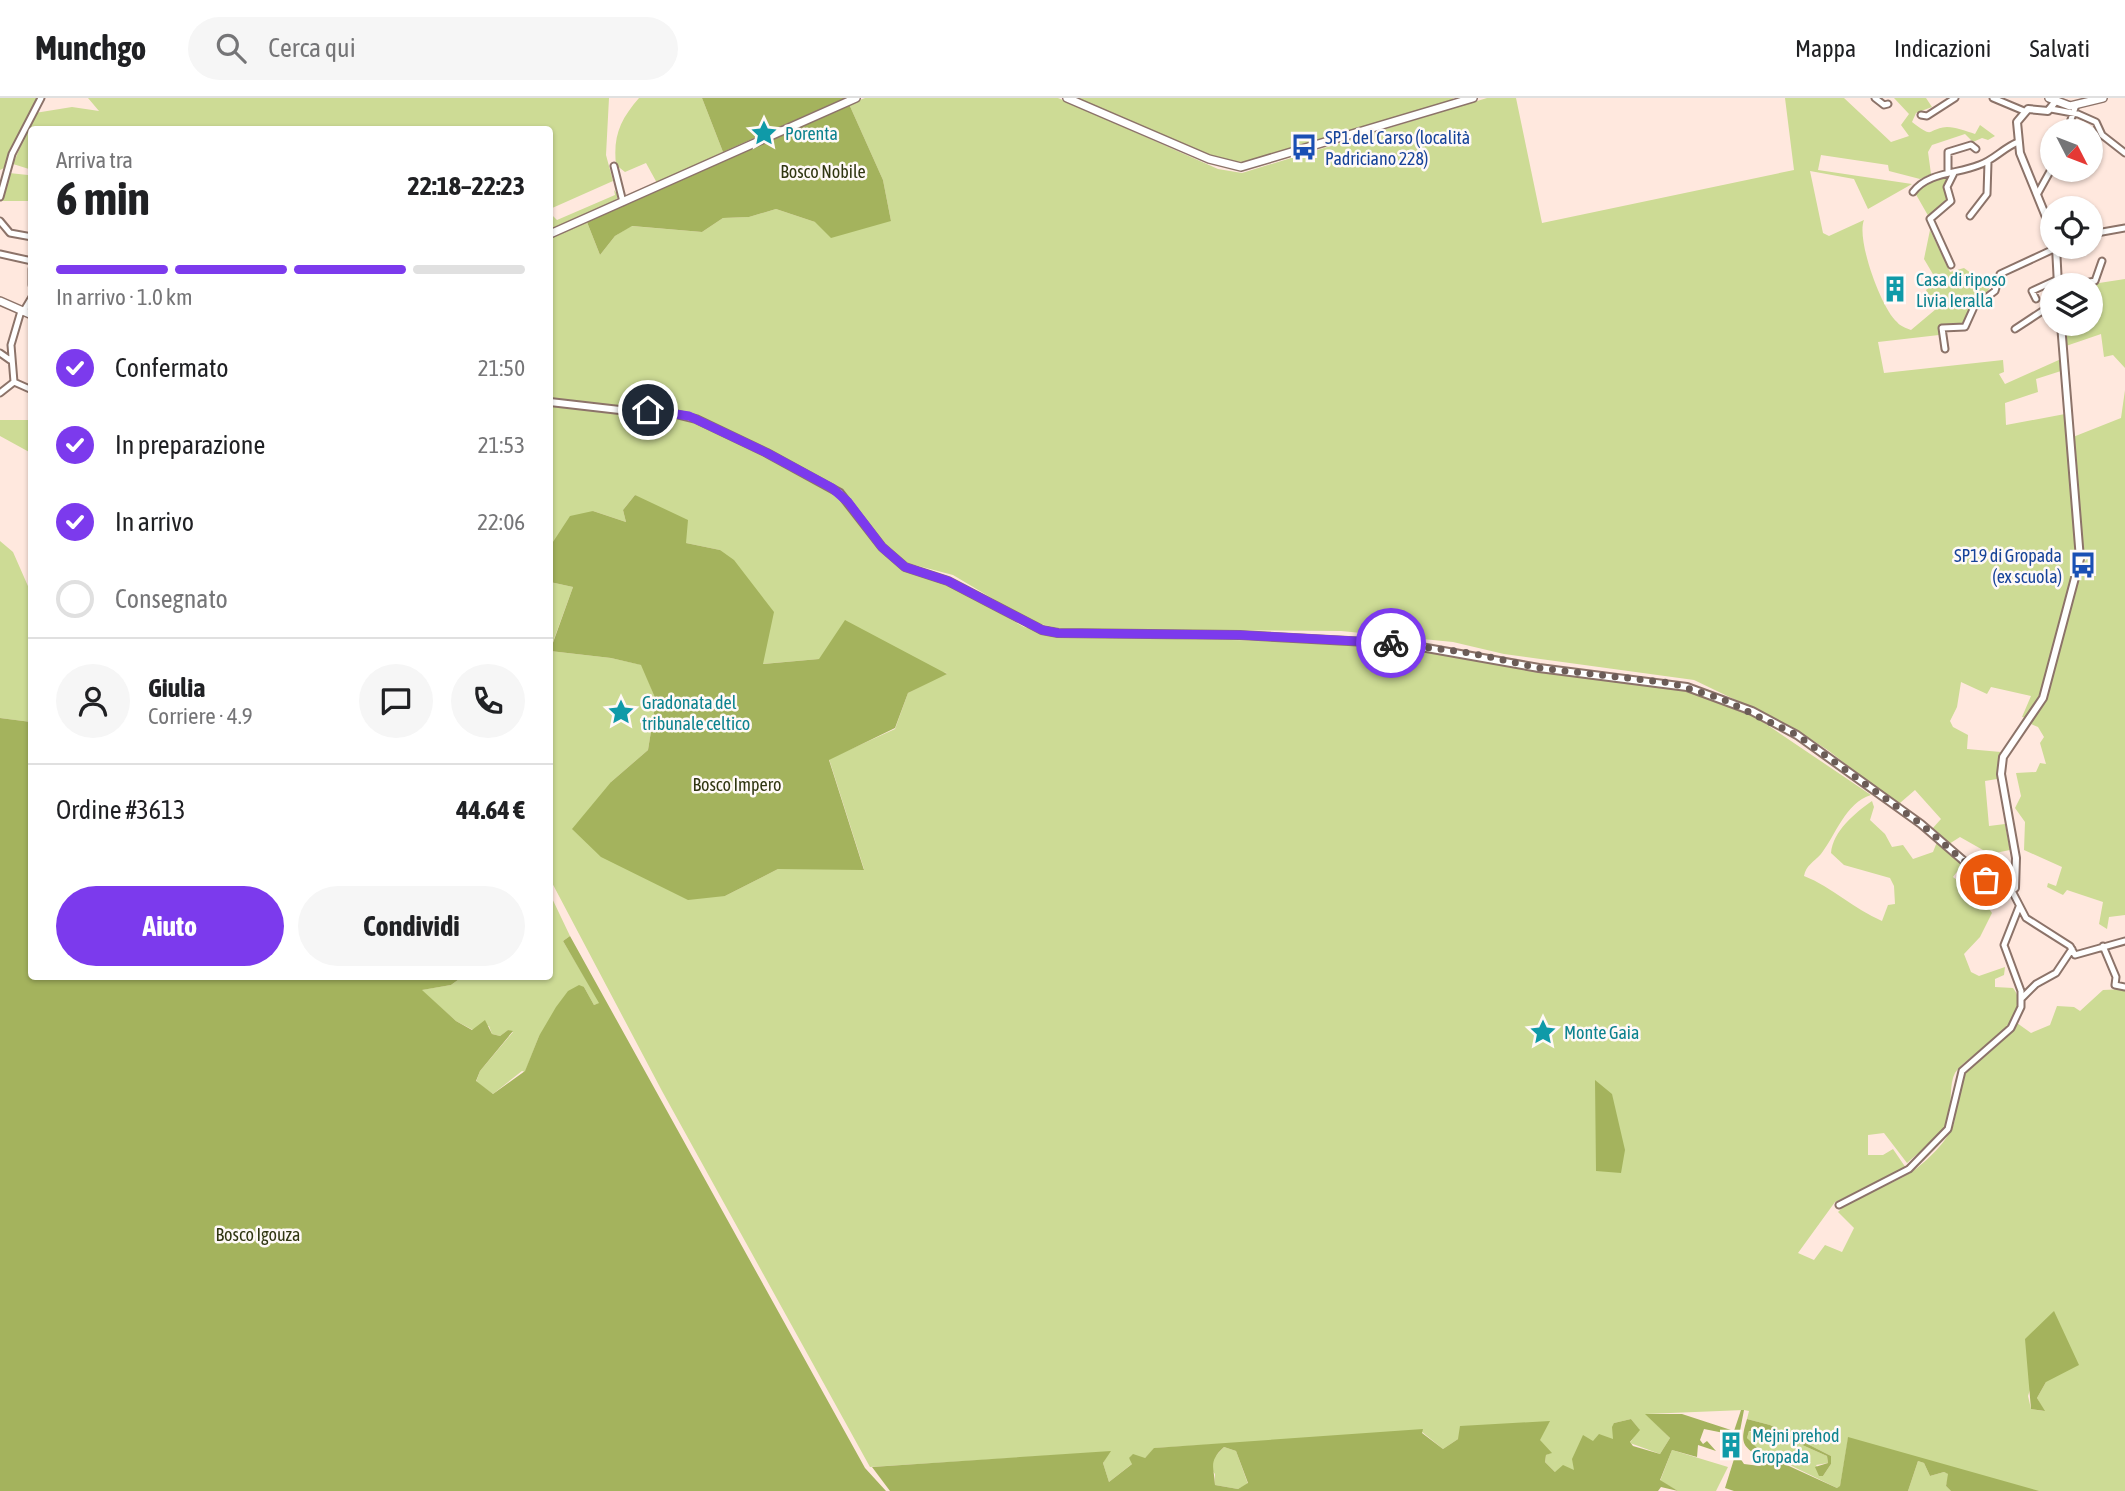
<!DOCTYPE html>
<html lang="it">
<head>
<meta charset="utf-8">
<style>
  body { margin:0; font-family:"Asap Condensed",sans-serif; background:#f6f6f6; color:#202124; height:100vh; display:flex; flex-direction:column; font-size:26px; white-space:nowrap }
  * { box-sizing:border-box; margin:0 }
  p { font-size:23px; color:#757577 }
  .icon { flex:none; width:38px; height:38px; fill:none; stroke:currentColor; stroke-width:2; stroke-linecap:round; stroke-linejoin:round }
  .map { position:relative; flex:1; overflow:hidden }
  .side { position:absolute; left:28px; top:28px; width:525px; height:854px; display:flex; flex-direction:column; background:#fff; border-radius:7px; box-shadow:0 2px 5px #0004 }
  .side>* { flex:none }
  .needle { width:46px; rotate:132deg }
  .controls { position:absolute; left:2040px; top:21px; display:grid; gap:14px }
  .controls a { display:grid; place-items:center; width:63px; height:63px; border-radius:50%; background:#fff; box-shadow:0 2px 5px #0004; font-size:35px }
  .pin { position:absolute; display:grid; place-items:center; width:60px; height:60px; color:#fff; margin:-30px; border:4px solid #fff; border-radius:50%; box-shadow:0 2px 7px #0007 }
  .courier { position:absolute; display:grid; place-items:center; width:70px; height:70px; margin:-35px; border:5px solid #7c3aed; border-radius:50%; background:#fff; color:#222; box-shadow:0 2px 9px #0007 }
  .head em { font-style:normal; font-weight:700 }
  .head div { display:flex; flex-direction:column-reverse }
  .head { display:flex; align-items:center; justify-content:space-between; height:119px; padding:0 28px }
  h1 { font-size:46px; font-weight:700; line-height:52px }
  .bar { display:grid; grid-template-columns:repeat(4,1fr); gap:10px 7px; align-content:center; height:84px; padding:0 28px }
  .bar i { height:9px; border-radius:5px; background:#e0e0e0 }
  .bar .current { background:#7c3aed }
  .bar p { grid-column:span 4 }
  .line { display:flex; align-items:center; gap:18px; padding:0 28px; border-top:2px solid #e0e0e0 }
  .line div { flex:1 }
  .round { display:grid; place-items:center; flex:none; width:74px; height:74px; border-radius:37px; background:#f6f6f6 }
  ol { padding:0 28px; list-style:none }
  li { display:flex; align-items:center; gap:21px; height:77px }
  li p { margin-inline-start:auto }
  li .icon { padding:7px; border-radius:50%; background:#7c3aed; color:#fff; stroke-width:4 }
  li:last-child { color:#757577 }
  li i { width:38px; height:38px; border:4px solid #e0e0e0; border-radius:50% }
  .primary-button { display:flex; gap:14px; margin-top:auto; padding:14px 28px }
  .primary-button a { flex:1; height:80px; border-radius:42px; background:#7c3aed; color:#fff; font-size:28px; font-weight:700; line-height:80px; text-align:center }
  .primary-button a+a { background:#f6f6f6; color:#202124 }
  header { display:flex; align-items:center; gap:42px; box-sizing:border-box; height:98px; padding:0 35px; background:#fff; border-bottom:2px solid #e0e0e0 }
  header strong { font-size:33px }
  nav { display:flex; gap:38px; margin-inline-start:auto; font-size:24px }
  .search { width:490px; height:63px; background:#f6f6f6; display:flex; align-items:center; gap:18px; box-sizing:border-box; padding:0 24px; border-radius:38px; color:#757577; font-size:26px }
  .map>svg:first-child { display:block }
  .green { fill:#cddb95; fill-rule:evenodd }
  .forest { fill:#a4b35d; fill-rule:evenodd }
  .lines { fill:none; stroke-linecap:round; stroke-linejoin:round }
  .minor-casing { stroke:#8c7369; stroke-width:9 }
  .tertiary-casing { stroke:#8c7369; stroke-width:10 }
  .secondary-casing { stroke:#8c7369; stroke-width:10 }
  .minor { stroke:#fff; stroke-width:5 }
  .tertiary { stroke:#fff; stroke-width:6 }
  .secondary { stroke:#fff; stroke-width:7 }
  .done { stroke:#6b5c57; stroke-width:7; stroke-dasharray:0 12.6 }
  .route { stroke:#7c3aed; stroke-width:9 }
  .labels { text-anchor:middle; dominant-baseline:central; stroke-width:5; stroke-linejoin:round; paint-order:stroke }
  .culture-label { font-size:18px; fill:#0d838f; stroke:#fff9f7; text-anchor:start }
  .transit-label { font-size:18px; fill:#164399; stroke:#fff9f7; text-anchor:start }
  .park-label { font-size:18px; fill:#303611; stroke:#fff9f7 }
</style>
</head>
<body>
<header>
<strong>Munchgo</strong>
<div class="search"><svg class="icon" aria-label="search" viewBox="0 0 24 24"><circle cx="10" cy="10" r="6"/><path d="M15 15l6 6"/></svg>Cerca qui</div>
<nav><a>Mappa</a><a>Indicazioni</a><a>Salvati</a></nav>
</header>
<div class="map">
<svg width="2125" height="1393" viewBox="0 0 2125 1393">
  <rect width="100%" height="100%" fill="#ffe8de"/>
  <path class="green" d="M0,0H37L4,70L0,72Z
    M88,0H609L606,57L613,83L550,111V32H32L31,103H2L9,75L28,77L29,71L13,66L35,15L72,9L99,13Z
    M639,0H702L723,54L657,85L646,65L625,74L616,67C613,38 620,22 639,0Z
    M865,0H1058L1218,71L1242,75L1487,0H1516L1542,125L1794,72L1785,0H1844L1891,44L1909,38L1901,27L1909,16L1894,0H1926L1932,9L1916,15L1912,24C1936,42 1925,31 1947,29C1956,29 1966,33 1975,36L1980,27L1995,38L1988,42L1982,40L1973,44L1965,36L1932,47L1928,54L1931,76L1920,81L1889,73L1888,67L1821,57L1818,72L1912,86L1868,111L1854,81L1810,73L1823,135L1829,138L1864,122C1856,141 1881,210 1897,224C1900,228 1906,230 1911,232L1936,211L1926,192L1937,183L1924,161L1930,132L1950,174L1964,170L1975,178H1995L1986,197L1973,205L1961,228H1940L1939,237L1878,244L1884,275L2003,262L2004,274L1999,276L2005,286L2061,261V273L2036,281L2038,294L2005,305L2006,327L2065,316L2077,459L2045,589L2027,620L2022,619L2031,598L1991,589L1987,596L1961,584L1957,609L1950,623L1953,629L1968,637L1967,651L2001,654L1997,681L1985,683L1989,728L2005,726L2010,752L1990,756L1960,739L1949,746L1932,731L1941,721L1915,692L1900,705L1889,700L1829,653L1792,629L1694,582L1504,556L1453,544L1341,533L1062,531L1032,524L953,477L907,465L876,437L839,389L696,317L654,308L638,310L550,301V141L587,124L600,157L615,138L631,128L702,134L723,120L749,119L776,111L815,124L891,123L883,82L849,6Z
    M1076,0H1453L1454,2L1245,64L1223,63Z
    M1954,75L1949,84L1951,103L1930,121L1914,93L1918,87Z
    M614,92L618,97L616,103L550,133V115L557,122L615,97Z
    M2125,181V270L2113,257L2104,259L2101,236L2066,248L2064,226H2091V187H2086Z
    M2125,292V817L2109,819L2107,831L2099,826L2103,804L2067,792L2063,797L2047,789L2048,785L2056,788L2062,769L2024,752L2025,724L2015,710L2021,698L2016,675L2036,674L2040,665L2046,666L2040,645L2044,639L2038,629L2031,626L2051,586L2078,474L2088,459C2071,440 2075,366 2073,339L2121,320Z
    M550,308L664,316L692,322L759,353L838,398L881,453L904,472L948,486L1024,529L1063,539L1346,544L1437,554L1515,569L1692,592L1754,618L1871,697C1845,705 1836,737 1821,756C1814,764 1806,767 1804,778C1832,789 1854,811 1882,823L1888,807L1895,806L1894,788L1890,780L1844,767L1831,755C1833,733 1855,715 1872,703L1874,709L1870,722L1885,736L1892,749L1903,747L1913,761L1933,754L1937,744L1962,767L1953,779L1982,801L1992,815L1980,839L1964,856L1971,874L1979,878L2005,869L2004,877L1995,881V889L2013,890C2039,923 1968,954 1955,975C1949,986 1952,1005 1949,1018C1944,1041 1923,1050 1907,1065L1884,1035L1868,1037V1057H1883L1893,1051L1906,1070L1835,1104L1798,1155L1814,1162L1825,1147L1842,1154L1854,1130L1838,1114C1860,1092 1893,1089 1917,1070C1930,1060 1949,1041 1954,1025C1958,1008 1956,988 1967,973C1977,958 2003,942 2017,925L2031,935L2050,927L2057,908L2074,909L2080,913L2103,892L2125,891V1393H2030L1848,1341L1840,1389L1837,1390L1753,1349L1747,1340L1749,1333L1762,1338L1767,1346L1771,1337L1782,1338L1827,1358L1828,1365L1816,1367L1823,1378L1831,1366V1358L1770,1327L1747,1321L1749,1313L1744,1312L1646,1316L1670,1340L1660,1356L1630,1345L1639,1331L1631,1321L1614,1325V1341L1574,1372L1555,1374L1545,1364L1546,1357L1551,1355L1539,1342L1549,1324L1458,1341L1443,1351L1422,1334L1155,1350L1145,1360H1129L1133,1365L1109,1384L1103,1365L1109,1354L870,1369L662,993L550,781V553L611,560L642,567L656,602L648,652L611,684L725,798L778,771H864L829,661L895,631L908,595L947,575L819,561L762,566L720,452L686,445L635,397L623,412L626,424L593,413L551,447L550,455ZM2054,1213L2046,1284L2037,1300L2044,1313L2031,1311L2028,1298Z
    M0,322H31V355L0,338Z
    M0,443L13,454L31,495V624L0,620Z
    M550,484L573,489L550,552Z
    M550,796L570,838L563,843L600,905L594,907L584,889L539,938L525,974L522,973L493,996L476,984L480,973L513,934L508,932L500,938L492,936L489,928L473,932L456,923L421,892L451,887L462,879L550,878Z
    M1224,1349L1236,1353L1248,1386L1238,1391L1215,1387V1376L1211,1371L1213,1361Z
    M1672,1352L1728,1369L1716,1393H1678L1660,1383Z
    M1918,1363L1924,1365L1930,1378L1944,1374L1949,1376L1946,1388L1951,1393H1908Z"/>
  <path class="forest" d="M702,0H845L723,54Z
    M849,6L883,82L891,123L831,140L815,124L776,111L749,119L723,120L702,134L632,128L615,138L600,157L587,124Z
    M635,397L688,422L686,445L720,452L734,462L774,514L763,566L819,561L845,522L947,576L908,595L895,630L829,662L864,772L778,771L725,798L688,802L601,759L572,731L611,684L648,652L656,602L641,567L611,560L550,553L573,489L550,484L551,447L570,418L593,413L626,424L623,412Z
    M0,620L31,624L32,878L462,879L451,887L422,892L456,923L472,932L485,922L492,936L500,938L508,932L513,933L480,973L476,983L493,996L525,973L539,938L556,909L568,893L579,887L584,889L594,907L599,905L563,843L570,838L865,1370L886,1393H0Z
    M1595,982L1612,996L1625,1052L1621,1075L1596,1073Z
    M2054,1213L2079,1267L2046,1284L2037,1300L2045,1313L2031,1311L2025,1241Z
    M1741,1312H1744L1739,1338L1704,1331L1700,1342L1703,1346L1707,1343L1716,1353L1698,1347L1697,1359L1672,1352L1660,1382L1678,1393L1661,1389L1658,1393H890L872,1369L1111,1353L1103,1365L1109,1384L1132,1366L1129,1360L1133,1356L1145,1360L1154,1350L1423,1331L1422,1335L1443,1351L1458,1341L1460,1328L1550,1323L1540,1342L1552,1355L1546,1357L1545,1364L1555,1374L1563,1367L1574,1372L1572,1361L1583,1337L1593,1343L1599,1336L1613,1341L1612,1329L1614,1325L1631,1321L1640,1332L1630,1344L1633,1348L1660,1356L1670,1340L1645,1316H1682L1734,1333ZM1224,1349L1236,1353L1248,1385L1238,1391L1215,1387C1214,1368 1208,1364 1224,1349Z
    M1747,1321L1770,1327L1831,1358V1366L1823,1378H1819L1815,1369L1828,1365L1827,1358L1782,1338L1771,1337L1768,1346L1753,1333H1749L1747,1340L1763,1356L1837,1390L1840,1388L1848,1339L2039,1393H1951L1946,1388L1948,1376L1944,1374L1930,1378L1924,1365L1918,1363L1908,1393H1734L1725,1390L1734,1361L1740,1360L1744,1366L1760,1368L1767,1365C1745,1348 1738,1350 1747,1321Z"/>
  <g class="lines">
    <g class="minor-casing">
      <path id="minor" d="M1875,0L1884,7L1888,6
        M1993,0L2024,13
        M2051,11L2078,16L2096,24L2102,37L2125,55
        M1921,17L1927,18L1955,0
        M2067,33L2076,7
        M614,68L623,104
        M1948,75V54L1971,47L1976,51
        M1913,94C1928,74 1957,76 1979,67C1994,62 2003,50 2018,44
        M2038,95L2053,68
        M0,99L12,56L41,0
        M1970,118L1987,96L1988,64
        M0,123L10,135L32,139
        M2091,136L2125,130
        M0,156L32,163
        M1951,167L1930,121L1951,103L1947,89L1954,75
        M32,171V187
        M2075,187L2095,183L2102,163
        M2036,201L2032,193L2058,181
        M23,214L32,199
        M2015,231L2053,206
        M1945,251L1942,230L1965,229L1974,209L1995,193L2000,176L2056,150
        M0,255L10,262
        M14,284L11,247L21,213
        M14,284L32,292
        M0,295L14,284
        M2012,793L2026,820L2070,848L2075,857L2125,843
        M2103,848L2116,879L2115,887L2125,889
        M2022,900L2036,886L2056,875L2072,851
        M1839,1107L1909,1071L1948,1031L1962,973L2011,930L2021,909V893L2004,847L2019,809"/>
    </g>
    <g class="tertiary-casing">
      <path id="tertiary" d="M2053,136L2020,55L2017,24L2028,11L2048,13L2055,4
        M2056,149L2058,187
        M550,304L637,314L655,311L696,321L767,355L840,395L882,449L905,469L948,483L1042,532L1058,535L1240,537L1404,546L1539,570L1687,589L1752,613L1797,637L1921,726L1986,782L2010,794L2015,790L2016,760L2001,676L2003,659L2043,600L2080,461L2061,226"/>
    </g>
    <g class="secondary-casing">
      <path id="secondary" d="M1067,0L1209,61L1241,69L1473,0
        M2049,0L2070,8L2103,0
        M550,136L856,0
        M0,203L32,217"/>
    </g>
    <use href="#minor" class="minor"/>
    <use href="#tertiary" class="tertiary"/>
    <use href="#secondary" class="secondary"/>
  </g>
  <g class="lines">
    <path class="done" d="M1391,545L1471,555L1539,570L1671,585L1722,601L1797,637L1921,726L1986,782"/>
    <path class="route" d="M648,312L689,318L767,355L832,390L848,404L882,449L905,469L948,483L1042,532L1058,535L1240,537L1391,545"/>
  </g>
  <defs>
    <g id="sight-bare" transform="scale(2.1)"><path d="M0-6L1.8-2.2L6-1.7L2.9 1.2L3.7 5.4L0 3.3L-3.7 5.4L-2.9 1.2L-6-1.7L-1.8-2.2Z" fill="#0f9aa8" stroke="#fff9f7" stroke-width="2.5" paint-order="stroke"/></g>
    <g id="bus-bare" transform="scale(2.1)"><path d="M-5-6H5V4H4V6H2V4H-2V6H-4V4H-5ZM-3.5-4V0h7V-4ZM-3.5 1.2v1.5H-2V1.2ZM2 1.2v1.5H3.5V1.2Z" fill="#1a4fb4" stroke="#fff9f7" stroke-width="2.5" paint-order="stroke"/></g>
    <g id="building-bare" transform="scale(2.1)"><path d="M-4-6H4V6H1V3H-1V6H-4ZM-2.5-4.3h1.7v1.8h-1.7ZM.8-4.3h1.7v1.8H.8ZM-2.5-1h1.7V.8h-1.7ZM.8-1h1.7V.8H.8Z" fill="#0f9aa8" stroke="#fff9f7" stroke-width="2.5" paint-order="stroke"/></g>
  </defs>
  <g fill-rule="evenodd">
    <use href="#sight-bare" x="764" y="35"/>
    <use href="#bus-bare" x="1304" y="49"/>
    <use href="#building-bare" x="1895" y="191"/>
    <use href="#bus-bare" x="2083" y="467"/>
    <use href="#sight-bare" x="621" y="614"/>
    <use href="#sight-bare" x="1543" y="934"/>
    <use href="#building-bare" x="1731" y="1347"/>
  </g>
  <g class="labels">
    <g class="culture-label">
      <text x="785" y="35">Porenta</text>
      <text x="1916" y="181">Casa di riposo<tspan x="1916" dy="21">Livia Ieralla</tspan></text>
      <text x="642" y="604">Gradonata del<tspan x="642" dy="21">tribunale celtico</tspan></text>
      <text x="1564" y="934">Monte Gaia</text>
      <text x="1752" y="1337">Mejni prehod<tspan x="1752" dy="21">Gropada</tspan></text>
    </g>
    <g class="transit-label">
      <text x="1325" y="39">SP1 del Carso (località<tspan x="1325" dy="21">Padriciano 228)</tspan></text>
      <text x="2062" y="457" text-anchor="end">SP19 di Gropada<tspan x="2062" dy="21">(ex scuola)</tspan></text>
    </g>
    <g class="park-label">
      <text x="823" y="73">Bosco Nobile</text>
      <text x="737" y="686">Bosco Impero</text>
      <text x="258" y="1136">Bosco Igouza</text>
    </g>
  </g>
</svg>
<div class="controls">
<a><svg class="needle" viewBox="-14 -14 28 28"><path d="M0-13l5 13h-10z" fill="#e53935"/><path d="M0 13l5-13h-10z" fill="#757577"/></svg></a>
<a><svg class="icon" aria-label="locate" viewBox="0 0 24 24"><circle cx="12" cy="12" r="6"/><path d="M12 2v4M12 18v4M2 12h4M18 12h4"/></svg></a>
<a><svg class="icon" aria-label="layers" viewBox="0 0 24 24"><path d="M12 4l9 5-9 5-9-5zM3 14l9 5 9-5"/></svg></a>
</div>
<div class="pin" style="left:1986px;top:782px;background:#ea580c"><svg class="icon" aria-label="bag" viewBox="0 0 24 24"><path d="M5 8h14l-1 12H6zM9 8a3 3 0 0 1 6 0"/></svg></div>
<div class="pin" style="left:648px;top:312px;background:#1f2937"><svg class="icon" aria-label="home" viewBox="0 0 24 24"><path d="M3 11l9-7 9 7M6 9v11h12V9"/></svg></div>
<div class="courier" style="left:1391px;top:545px"><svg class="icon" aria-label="bike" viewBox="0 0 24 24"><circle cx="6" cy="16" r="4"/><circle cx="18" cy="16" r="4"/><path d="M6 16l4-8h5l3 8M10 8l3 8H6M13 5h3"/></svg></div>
<section class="side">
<div class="head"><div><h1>6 min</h1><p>Arriva tra</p></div><em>22:18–22:23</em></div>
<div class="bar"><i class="current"></i><i class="current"></i><i class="current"></i><i></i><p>In arrivo · 1.0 km</p></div>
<ol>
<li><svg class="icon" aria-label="check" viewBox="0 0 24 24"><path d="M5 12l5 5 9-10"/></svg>Confermato<p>21:50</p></li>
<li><svg class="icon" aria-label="check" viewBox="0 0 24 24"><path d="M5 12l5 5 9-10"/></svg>In preparazione<p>21:53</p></li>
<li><svg class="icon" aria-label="check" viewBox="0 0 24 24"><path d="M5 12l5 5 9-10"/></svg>In arrivo<p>22:06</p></li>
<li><i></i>Consegnato</li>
</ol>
<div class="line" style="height:126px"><a class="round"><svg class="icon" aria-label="person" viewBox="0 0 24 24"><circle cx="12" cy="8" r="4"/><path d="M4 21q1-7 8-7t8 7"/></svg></a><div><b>Giulia</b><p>Corriere · 4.9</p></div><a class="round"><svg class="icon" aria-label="chat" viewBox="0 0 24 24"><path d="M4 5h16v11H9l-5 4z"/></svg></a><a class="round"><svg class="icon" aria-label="phone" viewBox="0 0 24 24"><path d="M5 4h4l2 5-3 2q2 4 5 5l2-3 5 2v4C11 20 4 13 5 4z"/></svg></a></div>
<div class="line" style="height:91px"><div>Ordine #3613</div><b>44.64 €</b></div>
<div class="primary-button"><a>Aiuto</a><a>Condividi</a></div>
</section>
</div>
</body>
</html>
